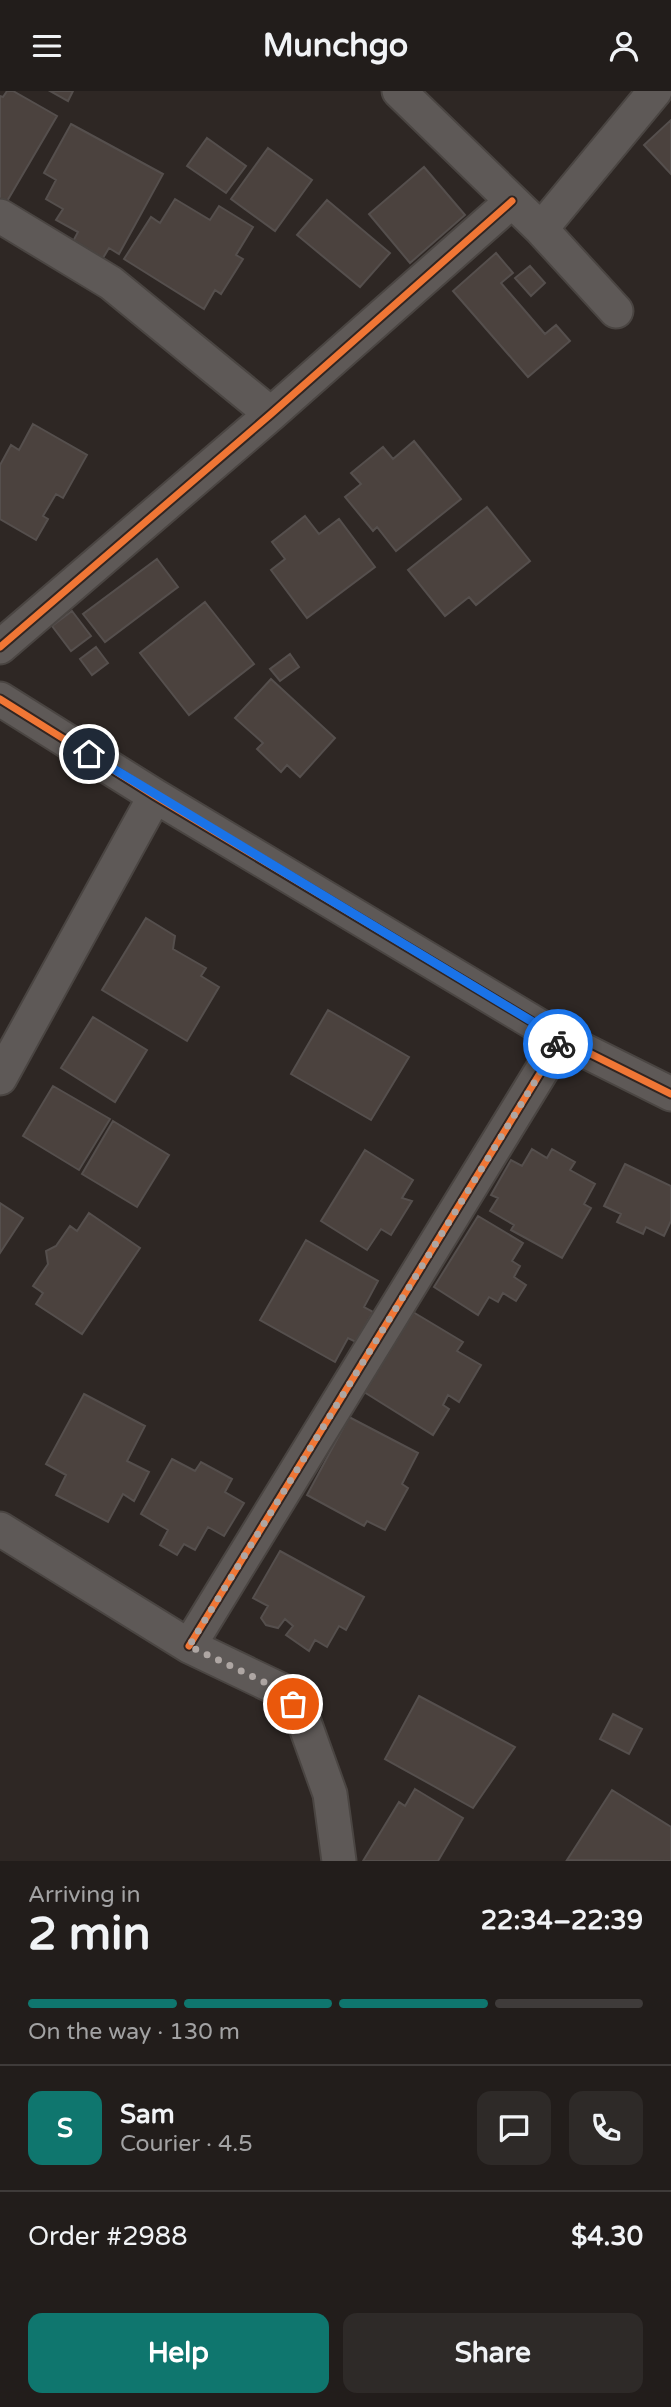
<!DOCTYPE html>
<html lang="en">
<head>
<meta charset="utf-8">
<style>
  body { margin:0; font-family:"Varela Round",sans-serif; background:#2e2a28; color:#f1f3f6; height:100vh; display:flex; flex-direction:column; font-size:26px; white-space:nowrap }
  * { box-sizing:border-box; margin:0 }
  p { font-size:23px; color:#a2a2a3 }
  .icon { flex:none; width:38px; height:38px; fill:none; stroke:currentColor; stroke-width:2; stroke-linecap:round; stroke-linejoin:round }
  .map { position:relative; height:1770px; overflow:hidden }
  .panel { display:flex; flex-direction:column; background:#221d1b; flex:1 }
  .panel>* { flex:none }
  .pin { position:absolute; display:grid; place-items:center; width:60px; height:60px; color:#fff; margin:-30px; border:4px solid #fff; border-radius:50%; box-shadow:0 2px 7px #0007 }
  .courier { position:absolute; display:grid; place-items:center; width:70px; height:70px; margin:-35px; border:5px solid #1a73e8; border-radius:50%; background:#fff; color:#222; box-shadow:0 2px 9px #0007 }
  .headline em { font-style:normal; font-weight:700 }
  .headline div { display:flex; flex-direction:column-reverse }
  .headline { display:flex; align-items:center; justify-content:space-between; height:119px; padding:0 28px }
  h1 { font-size:46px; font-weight:700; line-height:52px }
  .bar { display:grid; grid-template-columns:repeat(4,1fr); gap:10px 7px; align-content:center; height:84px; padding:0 28px }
  .bar i { height:9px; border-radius:5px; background:#3f3b3a }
  .bar .on { background:#0f766e }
  .bar p { grid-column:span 4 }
  .line { display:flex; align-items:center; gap:18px; padding:0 28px; border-top:2px solid #3f3b3a }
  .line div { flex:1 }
  .round { display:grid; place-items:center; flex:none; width:74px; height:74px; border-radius:14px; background:#2e2a28 }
  .primary-button { display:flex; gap:14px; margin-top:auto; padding:14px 28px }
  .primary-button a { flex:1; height:80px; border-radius:14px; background:#0f766e; color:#fff; font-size:28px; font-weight:700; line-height:80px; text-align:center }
  .primary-button a+a { background:#2e2a28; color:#f1f3f6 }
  header { display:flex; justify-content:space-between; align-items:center; height:91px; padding:0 28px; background:#221d1b; font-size:32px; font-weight:700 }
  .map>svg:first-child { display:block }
  .building { fill:#4b423e; stroke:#554f4d; stroke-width:2 }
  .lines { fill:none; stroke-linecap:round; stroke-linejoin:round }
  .minor-casing { stroke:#4a4542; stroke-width:37 }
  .minor { stroke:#5e5957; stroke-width:33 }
  .cycleway-casing { stroke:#312521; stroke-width:11 }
  .cycleway { stroke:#f07635; stroke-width:7 }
  .done { stroke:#aea6a3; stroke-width:7; stroke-dasharray:0 12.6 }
  .route { stroke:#1a73e8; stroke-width:9 }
</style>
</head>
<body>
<header><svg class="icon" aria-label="menu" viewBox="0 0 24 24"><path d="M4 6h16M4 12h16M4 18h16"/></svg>Munchgo<svg class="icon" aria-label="person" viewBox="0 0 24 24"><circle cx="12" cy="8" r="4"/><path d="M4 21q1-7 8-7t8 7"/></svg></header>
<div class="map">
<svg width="671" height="1770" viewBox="0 0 671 1770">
  <rect width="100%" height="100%" fill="#2e2724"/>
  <path class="building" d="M7,0H13L57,25L3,117L0,115V5L3,6Z
    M50,0H73L68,10Z
    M671,29V83L644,54Z
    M71,33L163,83L119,163L109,157L100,172L70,156L78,141L56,129L63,118L46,108L56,89L44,82Z
    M207,47L246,75L226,102L187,75Z
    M268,57L312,89L275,140L231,108Z
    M424,76L465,124L410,172L369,123Z
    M175,108L210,129L219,115L253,136L236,164L243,168L221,203L215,199L204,218L124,168L151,126L160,132Z
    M327,109L390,162L360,196L297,144Z
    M496,162L513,182L501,192L545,243L556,234L570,250L528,286L453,200Z
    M530,175L545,192L531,205L515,187Z
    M33,333L87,364L63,407L56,403L43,425L48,428L36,449L0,428V374L11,354L19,359Z
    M414,350L461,408L396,460L377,436L373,440L345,406L361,393L351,382L383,356L393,368Z
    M487,416L530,470L476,514L469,506L445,525L408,479Z
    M305,425L319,443L339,428L375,476L307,527L271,479L285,468L272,451Z
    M157,468L178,496L105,551L83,523Z
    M205,511L254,573L189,624L140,562Z
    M72,520L91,545L71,560L52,535Z
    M96,556L108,572L92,584L80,568Z
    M290,563L299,576L280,590L270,578Z
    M271,588L335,647L300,686L287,674L281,681L257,658L263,652L235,627Z
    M146,827L175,845L173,858L206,877L201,885L219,896L187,950L102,899Z
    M328,919L409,966L371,1029L291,983Z
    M93,926L147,959L115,1011L61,977Z
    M53,995L110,1028L79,1079L23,1045Z
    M113,1030L169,1064L137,1116L82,1083Z
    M532,1058L547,1067L552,1058L575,1071L570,1079L595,1093L584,1113L591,1117L562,1167L511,1139L514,1134L490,1120L498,1107L491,1104L511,1069L522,1075Z
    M365,1059L413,1089L402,1107L412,1110L391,1144L381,1138L367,1159L321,1130Z
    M625,1073L671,1095V1130L664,1145L646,1136L643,1143L617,1131L621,1123L604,1115Z
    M0,1112L23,1127L0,1162Z
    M89,1122L140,1157L82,1243L36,1213L43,1202L33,1195L48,1173L46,1160L56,1155L70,1135L77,1140Z
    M478,1125L523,1152L512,1170L520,1175L514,1186L526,1194L516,1210L503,1202L498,1211L489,1206L478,1224L434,1196Z
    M306,1149L378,1190L364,1216L373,1221L356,1251L348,1247L335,1271L260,1229Z
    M413,1221L463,1251L457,1260L481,1274L459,1311L448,1304L443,1314L449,1318L433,1344L364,1301Z
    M84,1303L145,1335L127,1370L149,1381L134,1410L123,1403L108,1431L56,1404L66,1384L46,1373Z
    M349,1326L418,1362L402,1393L408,1397L385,1439L367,1430L364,1435L307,1404Z
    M172,1368L195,1380L201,1371L232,1388L225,1401L244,1412L224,1445L208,1436L195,1459L184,1453L177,1464L160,1454L168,1439L141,1423Z
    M280,1460L364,1506L346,1539L339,1535L327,1556L315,1549L309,1560L286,1544L293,1535L285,1528L278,1537L266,1534L261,1527L268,1515L253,1507Z
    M419,1605L515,1656L473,1717L385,1668Z
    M613,1623L642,1638L629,1663L600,1648Z
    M415,1698L463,1727L438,1770H363L399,1711L405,1715Z
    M612,1699L671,1736V1770L567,1769Z"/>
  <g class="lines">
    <g class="minor-casing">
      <path id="minor" d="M399,0L541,138L616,220
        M0,125L111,192L271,323
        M541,138L655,0
        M0,556L271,323L512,110
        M0,608L155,705L561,948L671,1003
        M0,987L155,705
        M0,1438L189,1555L285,1601L302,1625L330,1703L339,1770
        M189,1555L561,948"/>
    </g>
    <use href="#minor" class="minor"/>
    <g class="cycleway-casing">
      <path id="cycleway" d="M0,556L271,323L512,110
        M0,608L155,705L561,948L671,1003
        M189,1555L561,948"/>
    </g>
    <use href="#cycleway" class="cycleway"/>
  </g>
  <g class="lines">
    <path class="done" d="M293,1613L285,1601L189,1555L558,953"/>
    <path class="route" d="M89,663L561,948L558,953"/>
  </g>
</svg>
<div class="pin" style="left:293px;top:1613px;background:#ea580c"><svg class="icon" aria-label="bag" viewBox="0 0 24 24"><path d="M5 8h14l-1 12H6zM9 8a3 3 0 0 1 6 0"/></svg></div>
<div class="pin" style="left:89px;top:663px;background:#1f2937"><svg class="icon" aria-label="home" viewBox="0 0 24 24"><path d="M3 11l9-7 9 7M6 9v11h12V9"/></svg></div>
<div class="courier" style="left:558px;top:953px"><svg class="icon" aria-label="bike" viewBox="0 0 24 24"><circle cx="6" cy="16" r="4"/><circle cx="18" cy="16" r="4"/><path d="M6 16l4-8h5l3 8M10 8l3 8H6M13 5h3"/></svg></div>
</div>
<section class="panel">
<div class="headline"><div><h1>2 min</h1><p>Arriving in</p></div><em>22:34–22:39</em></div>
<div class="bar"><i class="on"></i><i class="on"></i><i class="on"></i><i></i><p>On the way · 130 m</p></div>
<div class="line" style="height:126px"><b class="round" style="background:#0f766e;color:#fff">S</b><div><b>Sam</b><p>Courier · 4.5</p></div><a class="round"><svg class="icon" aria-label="chat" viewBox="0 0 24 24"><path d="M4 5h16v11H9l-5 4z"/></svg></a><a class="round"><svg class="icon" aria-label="phone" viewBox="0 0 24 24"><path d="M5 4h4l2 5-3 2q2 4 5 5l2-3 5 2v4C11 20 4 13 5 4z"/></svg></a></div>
<div class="line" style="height:91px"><div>Order #2988</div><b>$4.30</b></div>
<div class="primary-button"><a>Help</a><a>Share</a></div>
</section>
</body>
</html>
